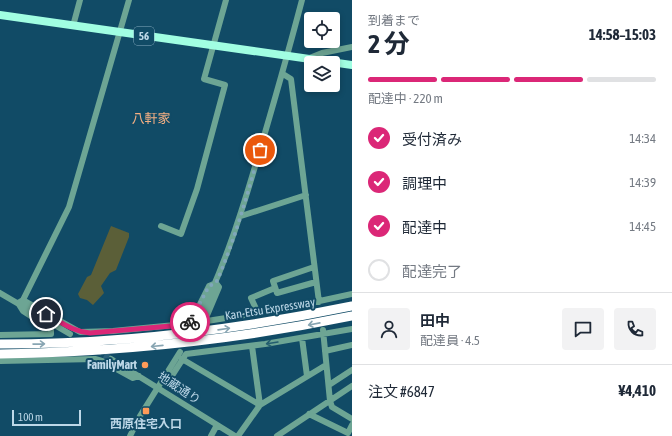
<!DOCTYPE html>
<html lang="ja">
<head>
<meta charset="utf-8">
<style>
  body { margin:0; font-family:"Asap Condensed","Noto Sans JP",sans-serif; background:#f2f2f3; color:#1f2937; height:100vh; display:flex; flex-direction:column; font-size:15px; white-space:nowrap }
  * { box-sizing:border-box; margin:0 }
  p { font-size:13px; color:#747a83 }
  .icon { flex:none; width:22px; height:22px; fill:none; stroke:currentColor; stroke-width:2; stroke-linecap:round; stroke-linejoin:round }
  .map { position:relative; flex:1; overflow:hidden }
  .drawer { display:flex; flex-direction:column; background:#fff; width:320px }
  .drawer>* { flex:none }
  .controls { position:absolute; left:304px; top:12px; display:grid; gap:8px }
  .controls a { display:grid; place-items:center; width:36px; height:36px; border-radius:4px; background:#fff; box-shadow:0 2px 6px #0003; font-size:20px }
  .scale { position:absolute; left:12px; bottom:10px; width:69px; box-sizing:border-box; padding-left:4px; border:2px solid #bdd8e8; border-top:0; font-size:11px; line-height:14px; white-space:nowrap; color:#bdd8e8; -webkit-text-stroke:3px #114b66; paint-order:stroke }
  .pin { position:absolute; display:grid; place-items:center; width:34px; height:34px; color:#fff; margin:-17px; border:2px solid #fff; border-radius:50%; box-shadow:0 1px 4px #0007 }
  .courier { position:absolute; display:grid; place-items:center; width:40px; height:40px; margin:-20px; border:3px solid #db2777; border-radius:50%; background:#fff; color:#222; box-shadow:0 1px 5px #0007 }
  .summary em { font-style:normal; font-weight:700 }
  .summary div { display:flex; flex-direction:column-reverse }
  .summary { display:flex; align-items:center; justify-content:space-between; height:68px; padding:0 16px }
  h1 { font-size:26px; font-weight:700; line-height:30px }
  .bar { display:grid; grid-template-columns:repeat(4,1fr); gap:6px 4px; align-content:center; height:48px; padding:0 16px }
  .bar i { height:5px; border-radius:3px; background:#e0e1e3 }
  .bar .on { background:#db2777 }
  .bar p { grid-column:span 4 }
  .line { display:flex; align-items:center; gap:10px; padding:0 16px; border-top:1px solid #e0e1e3 }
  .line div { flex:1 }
  .round { display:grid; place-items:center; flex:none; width:42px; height:42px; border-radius:4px; background:#f2f2f3 }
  ol { padding:0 16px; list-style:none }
  li { display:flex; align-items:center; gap:12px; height:44px }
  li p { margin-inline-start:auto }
  li .icon { padding:4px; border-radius:50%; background:#db2777; color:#fff; stroke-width:4 }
  li:last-child { color:#747a83 }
  li i { width:22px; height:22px; border:2px solid #e0e1e3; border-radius:50% }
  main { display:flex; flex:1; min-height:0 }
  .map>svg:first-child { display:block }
  .green { fill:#5b5f38 }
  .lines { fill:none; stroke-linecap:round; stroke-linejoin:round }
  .minor-tunnel { stroke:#2b607a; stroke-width:6; stroke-dasharray:6 3; stroke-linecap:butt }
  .minor { stroke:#6da594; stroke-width:6 }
  .major { stroke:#a1fee2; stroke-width:8 }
  .highway { stroke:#fff; stroke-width:9 }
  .oneway { stroke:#88a5b2 }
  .oneway2 { stroke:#235d6f }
  .done { stroke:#81a7ba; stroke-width:4; stroke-dasharray:0 7.2 }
  .route { stroke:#db2777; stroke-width:5 }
  .poi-dot { fill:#fe9b58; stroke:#114b66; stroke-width:1.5 }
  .labels { text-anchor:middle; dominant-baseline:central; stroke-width:4; stroke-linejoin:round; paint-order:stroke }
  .shield { fill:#114b66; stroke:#89aec1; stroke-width:1 }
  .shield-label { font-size:11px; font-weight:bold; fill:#bdd8e8 }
  .street-label { font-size:12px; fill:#bdd8e8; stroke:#114b66 }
  .poi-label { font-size:12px; font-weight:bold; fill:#bdd8e8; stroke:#114b66; text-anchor:end }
  .neighbourhood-label { font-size:13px; fill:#f4af83; stroke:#114b66 }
</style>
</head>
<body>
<main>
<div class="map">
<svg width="352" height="436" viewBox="0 0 352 436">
  <rect width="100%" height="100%" fill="#114b66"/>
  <path class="green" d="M111,226L129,233V237L116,270L110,273L101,286L104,293L93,305L87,300L80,298L78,294L87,277L91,275Z"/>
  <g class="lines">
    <path class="minor-tunnel" d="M97,350L111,359"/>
    <path class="minor" d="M73,26L80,0
      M307,59L322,53L352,47
      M283,74L291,79L319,302
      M241,216L306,195
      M161,226L181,234L197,189L225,85L204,79L226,0
      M314,267L273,281L277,293L316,282
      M0,293L70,334
      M23,300L80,332L113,331L185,324L191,322L209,286L216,283L219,287L205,320L207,321L283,309L352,294
      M18,303L23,300L69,207L129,0
      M258,313L251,298L275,288
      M195,326C221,275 238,224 254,170C271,113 287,57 302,0
      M323,330L330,401L332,407L352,419
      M0,335L51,334V329L23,311L18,303
      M302,338L307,376
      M252,346L260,405
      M325,351L352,345
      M111,359L235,436
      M182,359L260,405
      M0,361L95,359L102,361L133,378L139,376
      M164,379H170L186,354L265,344L352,329
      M329,385L352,370
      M309,414L348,433L352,425
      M130,436L140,416L180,352
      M211,436L217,425
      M238,436L260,405L326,365
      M277,436L352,386"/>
    <path class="major" d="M0,15L352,65"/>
    <path class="highway" d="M0,344C119,344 236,330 352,306
      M0,354C119,352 236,340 352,316"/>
  </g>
  <defs><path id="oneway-shaft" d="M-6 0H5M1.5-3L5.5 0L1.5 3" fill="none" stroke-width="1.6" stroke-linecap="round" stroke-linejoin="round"/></defs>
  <g class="oneway">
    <use href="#oneway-shaft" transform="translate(314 324) rotate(169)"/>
    <use href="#oneway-shaft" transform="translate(224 329) rotate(-8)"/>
    <use href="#oneway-shaft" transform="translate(39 344) rotate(-1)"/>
    <use href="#oneway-shaft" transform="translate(157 346) rotate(174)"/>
  </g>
  <use class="oneway2" href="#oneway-shaft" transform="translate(272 343) rotate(171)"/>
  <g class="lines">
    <path class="done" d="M190,322L209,286L216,283C235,240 247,195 260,150"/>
    <path class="route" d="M46,314C61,322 73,332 90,333L171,326L190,322"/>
  </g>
  <g class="poi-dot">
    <circle cx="145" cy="365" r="4"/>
    <rect x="142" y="407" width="8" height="8" rx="2"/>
  </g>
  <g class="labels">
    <rect class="shield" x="134" y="27" width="20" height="18" rx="3"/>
    <g class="shield-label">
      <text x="144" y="36">56</text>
    </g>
    <g class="street-label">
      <text transform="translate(270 309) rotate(-9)">Kan-Etsu Expressway</text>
      <text transform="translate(179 388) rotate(33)">地蔵通り</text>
    </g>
    <g class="poi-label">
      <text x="137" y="365">FamilyMart</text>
      <text x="146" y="424" text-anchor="middle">西原住宅入口</text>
    </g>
    <g class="neighbourhood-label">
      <text x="151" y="118">八軒家</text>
    </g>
  </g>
</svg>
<div class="controls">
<a><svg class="icon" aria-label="locate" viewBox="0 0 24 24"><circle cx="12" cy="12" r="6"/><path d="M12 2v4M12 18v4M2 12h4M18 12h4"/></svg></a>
<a><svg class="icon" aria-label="layers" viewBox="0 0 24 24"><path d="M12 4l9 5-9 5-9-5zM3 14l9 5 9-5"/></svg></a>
</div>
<div class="scale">100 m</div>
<div class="pin" style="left:260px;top:150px;background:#ea580c"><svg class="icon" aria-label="bag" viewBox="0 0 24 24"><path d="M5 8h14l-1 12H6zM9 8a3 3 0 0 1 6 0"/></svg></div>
<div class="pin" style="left:46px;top:314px;background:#1f2937"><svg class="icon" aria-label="home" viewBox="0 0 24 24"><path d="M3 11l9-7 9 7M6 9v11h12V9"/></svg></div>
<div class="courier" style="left:190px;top:322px"><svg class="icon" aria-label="bike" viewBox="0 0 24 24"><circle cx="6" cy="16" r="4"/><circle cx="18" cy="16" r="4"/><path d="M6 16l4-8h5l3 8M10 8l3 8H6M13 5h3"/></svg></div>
</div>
<section class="drawer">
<div class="summary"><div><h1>2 分</h1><p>到着まで</p></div><em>14:58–15:03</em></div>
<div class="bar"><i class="on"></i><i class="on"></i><i class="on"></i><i></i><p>配達中 · 220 m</p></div>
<ol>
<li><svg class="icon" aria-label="check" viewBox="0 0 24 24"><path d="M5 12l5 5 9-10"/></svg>受付済み<p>14:34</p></li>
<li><svg class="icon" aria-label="check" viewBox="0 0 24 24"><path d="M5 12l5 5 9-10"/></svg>調理中<p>14:39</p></li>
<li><svg class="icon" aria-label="check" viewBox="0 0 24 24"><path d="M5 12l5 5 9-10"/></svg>配達中<p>14:45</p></li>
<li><i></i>配達完了</li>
</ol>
<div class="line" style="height:72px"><a class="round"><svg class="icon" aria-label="person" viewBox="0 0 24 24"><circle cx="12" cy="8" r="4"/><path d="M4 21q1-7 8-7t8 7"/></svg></a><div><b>田中</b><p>配達員 · 4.5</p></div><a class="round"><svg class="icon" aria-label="chat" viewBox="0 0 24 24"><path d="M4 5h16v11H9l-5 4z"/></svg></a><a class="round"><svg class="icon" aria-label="phone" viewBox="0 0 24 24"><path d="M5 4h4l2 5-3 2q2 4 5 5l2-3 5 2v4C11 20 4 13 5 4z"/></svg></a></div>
<div class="line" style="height:52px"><div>注文 #6847</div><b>¥4,410</b></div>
</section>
</main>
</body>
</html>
